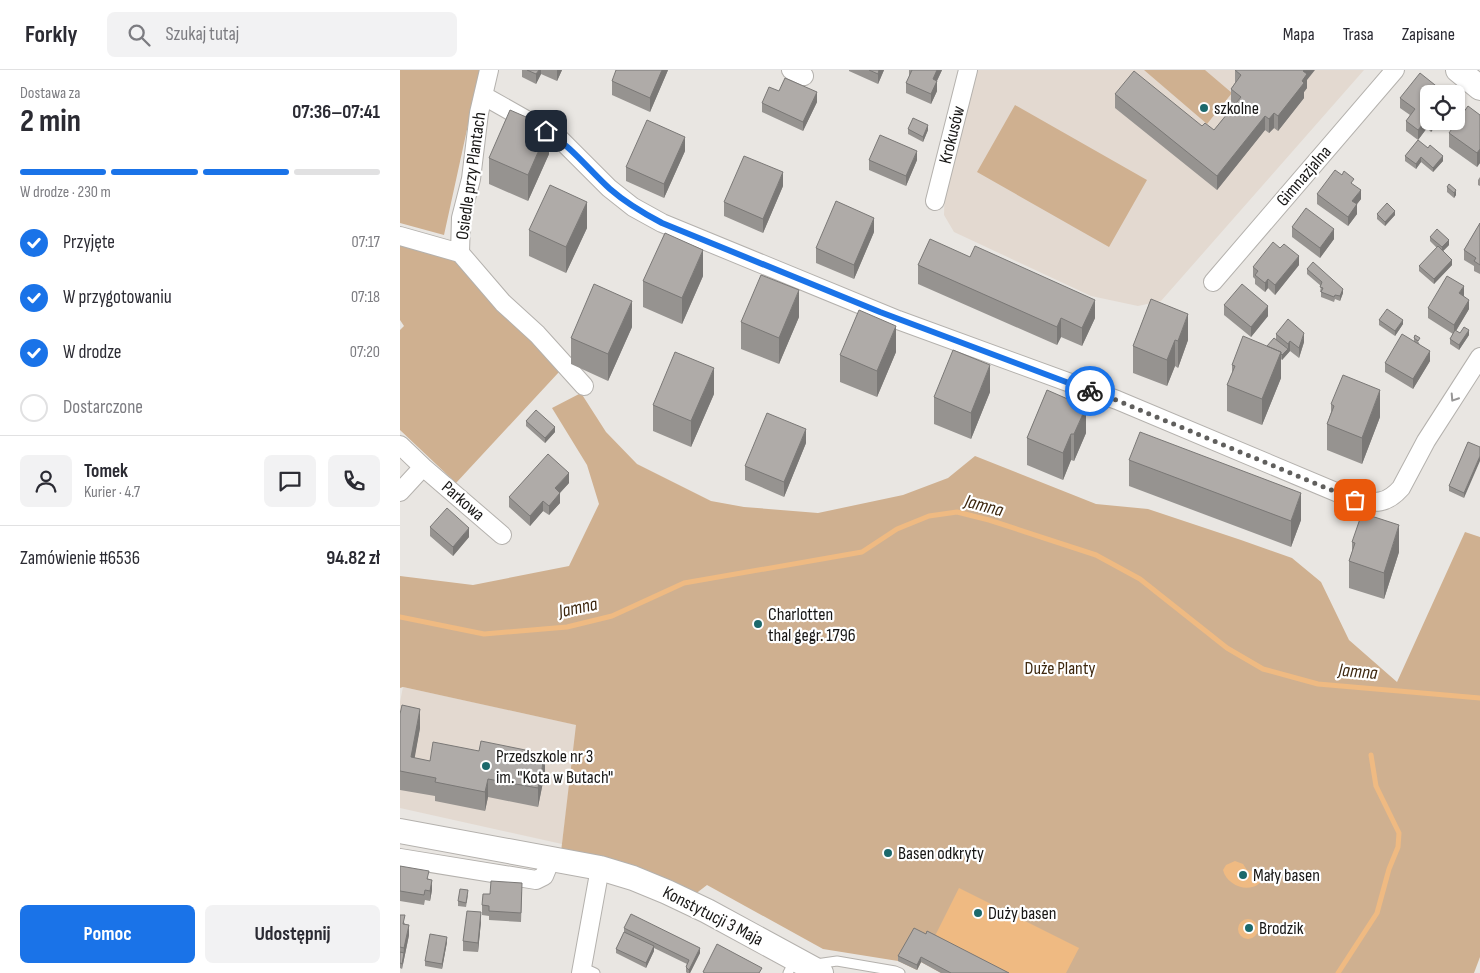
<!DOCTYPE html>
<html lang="pl">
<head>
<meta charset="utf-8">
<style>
  body { margin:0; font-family:"Sofia Sans Condensed",sans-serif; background:#f2f2f3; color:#2b2b33; height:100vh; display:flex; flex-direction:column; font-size:19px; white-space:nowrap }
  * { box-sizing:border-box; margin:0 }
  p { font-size:16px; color:#7c7c81 }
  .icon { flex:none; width:28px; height:28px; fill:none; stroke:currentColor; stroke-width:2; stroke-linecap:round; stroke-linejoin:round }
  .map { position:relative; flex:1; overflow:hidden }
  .side { display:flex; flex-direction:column; background:#fff; width:400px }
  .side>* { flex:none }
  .controls { position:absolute; left:1020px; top:15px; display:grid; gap:10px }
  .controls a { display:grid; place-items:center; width:45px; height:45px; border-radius:8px; background:#fff; box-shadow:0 1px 4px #0004; font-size:25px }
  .pin { position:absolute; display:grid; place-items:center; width:42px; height:42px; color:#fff; margin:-21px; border-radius:10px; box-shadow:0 2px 8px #0006 }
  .courier { position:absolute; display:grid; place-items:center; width:50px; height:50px; margin:-25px; border:4px solid #1a73e8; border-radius:50%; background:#fff; color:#222; box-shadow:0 1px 6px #0007 }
  .overview em { font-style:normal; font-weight:700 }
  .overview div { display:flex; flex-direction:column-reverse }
  .overview { display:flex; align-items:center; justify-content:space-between; height:85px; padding:0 20px }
  h1 { font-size:32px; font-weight:700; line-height:38px }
  .bar { display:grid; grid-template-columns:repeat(4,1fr); gap:8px 5px; align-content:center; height:60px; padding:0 20px }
  .bar i { height:6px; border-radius:4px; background:#e1e1e2 }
  .bar .on { background:#1a73e8 }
  .bar p { grid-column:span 4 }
  .line { display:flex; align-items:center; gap:12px; padding:0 20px; border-top:1px solid #e1e1e2 }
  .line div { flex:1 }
  .round { display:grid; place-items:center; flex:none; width:52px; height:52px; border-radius:8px; background:#f2f2f3 }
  ol { padding:0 20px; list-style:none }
  li { display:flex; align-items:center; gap:15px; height:55px }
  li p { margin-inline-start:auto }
  li .icon { padding:5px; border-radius:50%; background:#1a73e8; color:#fff; stroke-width:4 }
  li:last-child { color:#7c7c81 }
  li i { width:28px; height:28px; border:2px solid #e1e1e2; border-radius:50% }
  .cta { display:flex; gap:10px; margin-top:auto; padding:10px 20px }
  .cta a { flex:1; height:58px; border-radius:8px; background:#1a73e8; color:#fff; font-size:20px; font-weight:700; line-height:58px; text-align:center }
  .cta a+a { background:#f2f2f3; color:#2b2b33 }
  header { display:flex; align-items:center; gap:30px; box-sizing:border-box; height:70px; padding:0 25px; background:#fff; border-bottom:1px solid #e1e1e2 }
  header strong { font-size:24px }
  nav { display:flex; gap:28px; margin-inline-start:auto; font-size:18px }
  .search { width:350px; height:45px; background:#f2f2f3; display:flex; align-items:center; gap:12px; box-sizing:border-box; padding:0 18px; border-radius:8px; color:#7c7c81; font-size:19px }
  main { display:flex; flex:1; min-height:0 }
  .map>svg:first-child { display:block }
  .built { fill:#e3d9d0 }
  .green { fill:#cfb090 }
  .water { fill:#efba82 }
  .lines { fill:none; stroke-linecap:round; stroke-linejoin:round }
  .stream { stroke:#efba82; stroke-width:5 }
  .lane-casing { stroke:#b4b1ad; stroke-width:11 }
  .street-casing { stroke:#b4b1ad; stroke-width:20 }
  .secondary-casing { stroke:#b4b1ad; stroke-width:26 }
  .lane { stroke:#fff; stroke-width:9 }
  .street { stroke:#fff; stroke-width:18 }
  .secondary { stroke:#fff; stroke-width:24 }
  .wall { fill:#969390 }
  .shaded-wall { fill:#7a7876 }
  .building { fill:#afaba8; stroke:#7a7876 }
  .oneway { stroke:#979696 }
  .done { stroke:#605f5d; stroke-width:5; stroke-dasharray:0 9 }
  .route { stroke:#1a73e8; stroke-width:6 }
  .poi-dot { fill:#1c696c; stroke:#fff; stroke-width:2 }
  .labels { text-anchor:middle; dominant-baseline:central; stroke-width:4.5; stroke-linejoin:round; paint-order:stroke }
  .poi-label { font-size:18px; fill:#171615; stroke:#fff; text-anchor:start }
  .street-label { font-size:18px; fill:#171615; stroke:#fff }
  .park-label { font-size:18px; fill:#3e280f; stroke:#fff }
  .water-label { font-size:19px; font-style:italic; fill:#3d270f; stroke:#fff }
</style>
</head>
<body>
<header>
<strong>Forkly</strong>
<div class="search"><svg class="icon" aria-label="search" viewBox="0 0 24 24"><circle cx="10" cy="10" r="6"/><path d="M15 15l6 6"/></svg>Szukaj tutaj</div>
<nav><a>Mapa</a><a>Trasa</a><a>Zapisane</a></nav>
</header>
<main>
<section class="side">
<div class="overview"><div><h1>2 min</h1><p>Dostawa za</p></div><em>07:36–07:41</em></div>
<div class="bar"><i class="on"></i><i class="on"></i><i class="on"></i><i></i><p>W drodze · 230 m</p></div>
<ol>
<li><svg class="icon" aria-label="check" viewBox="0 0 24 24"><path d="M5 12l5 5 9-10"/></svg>Przyjęte<p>07:17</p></li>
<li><svg class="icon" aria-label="check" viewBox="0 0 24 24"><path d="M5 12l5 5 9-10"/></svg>W przygotowaniu<p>07:18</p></li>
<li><svg class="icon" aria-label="check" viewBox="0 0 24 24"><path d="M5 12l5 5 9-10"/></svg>W drodze<p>07:20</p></li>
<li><i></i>Dostarczone</li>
</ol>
<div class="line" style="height:90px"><a class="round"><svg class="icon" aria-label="person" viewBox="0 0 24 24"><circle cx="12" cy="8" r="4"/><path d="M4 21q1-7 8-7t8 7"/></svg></a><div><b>Tomek</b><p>Kurier · 4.7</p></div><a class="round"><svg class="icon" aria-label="chat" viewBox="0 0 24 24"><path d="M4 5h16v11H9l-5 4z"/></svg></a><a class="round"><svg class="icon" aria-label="phone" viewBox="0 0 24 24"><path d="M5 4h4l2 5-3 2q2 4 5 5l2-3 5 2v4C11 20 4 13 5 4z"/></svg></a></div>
<div class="line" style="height:65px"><div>Zamówienie #6536</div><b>94.82 zł</b></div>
<div class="cta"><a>Pomoc</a><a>Udostępnij</a></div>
</section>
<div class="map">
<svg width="1080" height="903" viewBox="0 0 1080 903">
  <rect width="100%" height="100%" fill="#e9e6e2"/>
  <path class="built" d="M577,0H964L761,231L738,236L691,226L554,162L544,145L545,114Z
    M3,617L177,655L162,774L0,738V632Z"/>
  <path class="green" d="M0,0H80L44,165L0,153Z
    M744,0H805L832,23L807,54Z
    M615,35L747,110L709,177L577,102Z
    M0,175L59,191L159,296V302L56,413L0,360V260L4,256L0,250Z
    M181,323L206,362L237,394L311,431L344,437L418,443L503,425L548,408L575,386L696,434L748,439L841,470L892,488L921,512L949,570L997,612L1065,462L1080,467V887L1074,903H541L521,892L517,900L498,891L423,879L307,815L294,825L161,782L176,655L3,617L0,618V506L73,515L169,496L199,434L187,395L152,338Z"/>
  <path class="water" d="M835,791L843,794L847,800L860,803L864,806C857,826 827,818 823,800L826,795Z
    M559,818L679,878L666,903H601L534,868Z
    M838 859a10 10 0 1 1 20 0a10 10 0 1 1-20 0Z"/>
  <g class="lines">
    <path class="stream" d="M0,547L84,564L167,557L212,546L284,513L462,482L497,459L529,446L557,442L589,450L696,485L740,509L827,578L863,599L918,614L1080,628
      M938,903L977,843L989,799L998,777L999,763L976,716L971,685"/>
    <g class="lane-casing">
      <path id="lane" d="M416,894L437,891L495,901L500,903
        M182,897L195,903
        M388,903L395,889"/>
    </g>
    <g class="street-casing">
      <path id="street" d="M89,0L79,43L71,109L61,148L60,183L103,233L137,264L184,316
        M391,0L404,6
        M84,26L160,69L209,118L233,137L262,153L498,250L717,330L955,430C975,433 986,435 1001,418L1026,371L1080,287
        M535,131L568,0
        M0,166L60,183
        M813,212L995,0
        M0,375L23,397L102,465
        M0,422L23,397
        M0,788L136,810L144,806L151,789
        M181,903L200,798"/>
    </g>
    <g class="secondary-casing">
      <path id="secondary" d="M1058,0L1080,18
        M0,761L200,798L233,808L267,822L307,841L421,903"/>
    </g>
    <use href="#lane" class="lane"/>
    <use href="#street" class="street"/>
    <use href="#secondary" class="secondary"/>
  </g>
  <path class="wall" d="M122,0H162L157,11L141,4L136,14L122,7Z
    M268,0L250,42L212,25V11Z
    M449,0H484L478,14L449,1Z
    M509,0H542L537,11V21L531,34L506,23V13L509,7Z
    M835,0L907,10V18L904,22V28L878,61L874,58L869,63L865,60L817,120L715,38V24L814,60L834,35L831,33V19L835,13Z
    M1029,24V51H1039L1031,62L1027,58L1018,70L1006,61V51L1010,45L1000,38V28Z
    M417,32L403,61L362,42V33Z
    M1080,45V93L1077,97L1049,77V63Z
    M508,59L528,60L523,72L508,64Z
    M1018,70L1043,91L1033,102L1021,92L1016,99L1005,91V86Z
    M285,81L264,128L226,111V97Z
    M149,84L128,131L89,114V88Z
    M469,90H517L506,116L469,100Z
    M1080,107V116L1078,115V110Z
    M954,115L961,129L957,134V144L948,156L917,134V124Z
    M383,116L363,163L324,146V132Z
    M1047,117L1056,125L1054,128L1047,122Z
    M977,144L995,145L985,156L977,149Z
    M1080,153V204L1074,201V196L1064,190V180Z
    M892,157L934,169L920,188L892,167Z
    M187,158L166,203L129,186V160Z
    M474,162L454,209L416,193V178Z
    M1030,167L1049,175L1043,181L1052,195L1034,214L1019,201V196L1037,178L1030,171Z
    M518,195L695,248L682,276L661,267L657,275L518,214Z
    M899,195L875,225L868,218L865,222L855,214V209L853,207V197Z
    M907,199L943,223L940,231L935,229L934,232L921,227V222H920L921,216L907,204Z
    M303,206L282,254L243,237V211Z
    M1064,226L1069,239L1056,261L1060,263L1069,265L1059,280L1050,274V269L1053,264L1028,248V238Z
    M751,229L788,270L778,298L775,296L767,316L733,303V276Z
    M824,235L868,246L851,267L824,245Z
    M399,247L379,294L341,279V252Z
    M979,250L1003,254L995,266L979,255Z
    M232,257L208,311L171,294V268Z
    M876,264L904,272L899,288L890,281L882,290L881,289V308L862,355L827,341V315L832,304V295L867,276L876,269Z
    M1015,265L1020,275L1030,291L1013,319L985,302V293L1014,271V268Z
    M496,282L477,327L440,312V285Z
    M647,320L686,363L674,391L671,390L663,410L627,395V368Z
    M590,322L571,369L534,354V327Z
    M314,324L291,377L253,361V335Z
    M931,334L980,347L962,394L927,380V354L931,342Z
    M126,351L155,362L145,373L126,356Z
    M1068,372L1064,428L1049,421V416Z
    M406,373L384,427L345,410V396Z
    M729,390L901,450L891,477L729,416Z
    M169,413L160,423V433L149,445L143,441L130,456L109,437V427Z
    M30,457L69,467L53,486L30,466Z
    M952,472L999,482L984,529L949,518V491L952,482Z
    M0,644L20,658L14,688L30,691L145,702L138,737L88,727L85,741L35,731V726L0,720Z
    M0,796L29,809L32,820L30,831L25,830L24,835L0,831Z
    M122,822L121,852L89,850V846L82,845V835L90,824Z
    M68,825L66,837L58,836V831Z
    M0,845L5,854L9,865L2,899L0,898Z
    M81,851L78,882L63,881V871Z
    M224,858L300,883L290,903H287L286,902V897L287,894L254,878V881L246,898L216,883V879L224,863Z
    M526,864L609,903H541L521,892L517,900L498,891V886Z
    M47,872L42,899L25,896V891Z"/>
  <path class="shaded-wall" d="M139,0H141V4L136,14V4Z
    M157,0H162L157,11Z
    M262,0H268L250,42V28Z
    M479,0H484L478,14V4Z
    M537,0H542L533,19V9Z
    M904,0H915L907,10V18L904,22V28L878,61V46Z
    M537,11V21L531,34V24Z
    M417,22V32L403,61V52Z
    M874,43V58L869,63V49Z
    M865,46V60L817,120V106Z
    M1027,49V58L1018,70V60Z
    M1031,51H1039L1031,62Z
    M528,55V60L523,72V67Z
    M149,57V84L128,131V105Z
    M285,67V81L264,128V114Z
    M1080,79V93L1077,97V83Z
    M517,81V90L506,116V106Z
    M1043,86V91L1033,102V98Z
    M1021,87V92L1016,99V94Z
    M383,102V116L363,163V149Z
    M961,120V129L957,134V144L948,156V147L952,131Z
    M1056,120V125L1054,128V123Z
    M187,132V158L166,203V177Z
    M995,141V145L985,156V152Z
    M474,148V162L454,209V195Z
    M934,159V169L920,188V178Z
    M1049,170V175L1042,182V177Z
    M303,180V206L282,254V228Z
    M899,186V195L875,225V215Z
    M1052,190V195L1034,214V209Z
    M868,209V218L865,222V213Z
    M1064,216V226L1059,233V223Z
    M943,219V223L940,231V226Z
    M399,220V247L379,294V268Z
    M695,230V248L682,276V258Z
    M1069,230V239L1054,264V255Z
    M232,231V257L208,311V284Z
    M868,236V246L851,267V257Z
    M788,244V270L778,298V271Z
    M661,248V267L657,275V257Z
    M1003,250V254L995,266V261Z
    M496,256V282L477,327V301Z
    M1069,260V265L1059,280V275Z
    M904,263V272L899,288V278Z
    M775,270V296L767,316V290Z
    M890,271V281L882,290V285L888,279V274Z
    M1030,281V291L1013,319V309Z
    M881,282V308L862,355V329Z
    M590,295V322L571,369V343Z
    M314,298V324L291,377V351Z
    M980,320V347L962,394V368Z
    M686,337V363L674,391V364Z
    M155,357V362L145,373V368Z
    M406,359V373L384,427V412Z
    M671,364V390L663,410V383Z
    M1080,386V391L1064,428V423Z
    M169,403V413L155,428V418Z
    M160,423V433L149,445V436Z
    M901,423V450L891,477V451Z
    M143,431V441L130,456V446Z
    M999,455V482L984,529V503Z
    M69,458V467L53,486V477Z
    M20,639V658L12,703L11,687Z
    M145,684V702L138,737V718Z
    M88,709V727L85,741V722Z
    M32,810V820L30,831V821Z
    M81,842V851L78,882V873Z
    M9,855V865L2,899L4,878Z
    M47,867V872L42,899V894Z
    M254,876V881L246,898V893Z
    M300,878V883L290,903H289V900Z
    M521,887V892L517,900V895Z"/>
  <path class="building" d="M127,0H139L136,4Z
    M216,0H262L250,28L212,11Z
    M469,0H479L478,4Z
    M512,0H537L533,9L537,11L531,24L506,13Z
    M835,0H904L903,1L907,4L902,11L904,13L878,46L874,43L869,49L865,46L817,106L715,24L734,1L802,56L805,53L814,60L841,27L831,19L841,5Z
    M1020,3L1045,23L1029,24V50L1027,49L1018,60L1006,51L1015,39L1000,28Z
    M385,8L417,22L403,52L362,33L369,17L379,21Z
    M1068,36L1080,45V79L1077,83L1049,63Z
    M110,40L149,57L128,105L89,88Z
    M513,48L528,55L523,67L508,59Z
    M247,50L285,67L264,114L226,97Z
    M480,65L517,81L506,106L469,90Z
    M1018,70L1028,78L1030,75L1043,86L1033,98L1021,87L1016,94L1005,86Z
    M344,86L383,102L363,149L324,132Z
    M935,100L942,105L944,101L954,109L951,113L961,120L952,131L957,134L948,147L917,124Z
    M1049,114L1056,120L1054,123L1047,117Z
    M150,115L187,132L166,177L129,160Z
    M436,131L474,148L454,195L416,178Z
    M987,133L995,141L985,152L977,144Z
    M906,138L934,159L920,178L892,157Z
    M1080,153V195L1074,191L1076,188L1064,180Z
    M1037,159L1049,170L1042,177L1030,167Z
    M265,163L303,180L282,228L243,211Z
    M530,169L570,187L575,176L695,230L682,258L661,248L657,257L518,195Z
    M873,172L880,178L884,174L899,186L875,215L868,209L865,213L855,205L858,201L853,197Z
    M1038,176L1052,190L1034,209L1019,196Z
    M913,192L943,219L940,226L935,225L934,227L921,222L923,218L920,217L922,212L907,199Z
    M361,205L399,220L379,268L341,252Z
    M1047,206L1064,216L1059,223L1069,230L1054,255L1028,238Z
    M194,214L232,231L208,284L171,268Z
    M842,214L868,236L851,257L824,235Z
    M751,229L788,244L778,271L775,270L767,290L733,276Z
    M987,239L1003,250L995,261L979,250Z
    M459,240L496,256L477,301L440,285Z
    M888,249L904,263L899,278L890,271L888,274L876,264Z
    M1064,257L1069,260L1059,275L1050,269L1055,260L1060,263Z
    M1002,264L1030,281L1013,309L985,293Z
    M1015,265L1020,268L1018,271L1014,268Z
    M843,266L881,282L862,329L827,315L835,296L832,295Z
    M874,268L888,279L882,285L881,284V282L867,276Z
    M553,280L590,295L571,343L534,327Z
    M275,282L314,298L291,351L253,335Z
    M943,305L980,320L962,368L927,354L934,336L931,334Z
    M647,320L686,337L674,364H671L663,383L627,368Z
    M136,340L155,357L145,368L126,351Z
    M367,343L406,359L384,412L345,396Z
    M740,362L901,423L891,451L729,390Z
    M1068,372L1080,377V386L1064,423L1049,416Z
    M148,384L169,403L155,418L160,423L149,436L143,431L130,446L109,427Z
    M47,438L69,458L53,477L30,457Z
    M962,443L999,455L984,503L949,491L955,473L952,472Z
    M2,635L20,639L11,687L30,691L33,672L79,681L81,671L145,684L138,718L88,709L85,722L35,712L36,708L0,701V644Z
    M0,796L29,801L27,809L32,810L30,821L25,820L24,825L0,821Z
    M91,811L122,813L121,843L89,841V836L82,835L83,824H90Z
    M60,819L68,820L66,833L58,831Z
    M67,841L81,842L78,873L63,871Z
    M231,844L300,878L289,900L286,897L289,890L224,858Z
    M0,845H5L3,854L9,855L4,878L0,877Z
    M514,858L526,864L527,861L533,864L609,903H551L521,887L517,895L498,886Z
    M224,862L254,876L246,893L216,879Z
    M30,864L47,867L42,894L25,891Z
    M317,874L362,898L359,903H305L303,902Z
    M0,882L4,883L2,894L0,893Z"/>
  <defs><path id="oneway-chevron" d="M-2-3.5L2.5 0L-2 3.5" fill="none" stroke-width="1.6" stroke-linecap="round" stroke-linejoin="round" transform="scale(1.25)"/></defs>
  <use class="oneway" href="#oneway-chevron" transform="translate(1054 328) rotate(123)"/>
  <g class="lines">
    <path class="done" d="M690,321L716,330L955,430"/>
    <path class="route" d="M146,61C171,76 189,100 210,119C226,133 243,143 262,153L480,242L690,321"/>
  </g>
  <g class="poi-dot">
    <circle cx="804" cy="38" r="5"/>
    <circle cx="358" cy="554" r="5"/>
    <circle cx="86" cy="696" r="5"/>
    <circle cx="488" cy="783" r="5"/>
    <circle cx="843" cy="805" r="5"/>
    <circle cx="578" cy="843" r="5"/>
    <circle cx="849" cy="858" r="5"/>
  </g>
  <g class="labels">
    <g class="poi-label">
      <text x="814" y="38">szkolne</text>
      <text x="368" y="544">Charlotten<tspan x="368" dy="21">thal gegr. 1796</tspan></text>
      <text x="96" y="686">Przedszkole nr 3<tspan x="96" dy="21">im. "Kota w Butach"</tspan></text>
      <text x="498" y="783">Basen odkryty</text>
      <text x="853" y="805">Mały basen</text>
      <text x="588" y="843">Duży basen</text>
      <text x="859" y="858">Brodzik</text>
    </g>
    <g class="street-label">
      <text transform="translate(552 65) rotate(-76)">Krokusów</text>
      <text transform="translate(71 106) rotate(-82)">Osiedle przy Plantach</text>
      <text transform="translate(904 106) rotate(-49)">Gimnazjalna</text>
      <text transform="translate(63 431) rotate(41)">Parkowa</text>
      <text transform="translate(313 846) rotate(27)">Konstytucji 3 Maja</text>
    </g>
    <g class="park-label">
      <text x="660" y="598">Duże Planty</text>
    </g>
    <g class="water-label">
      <text transform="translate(584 436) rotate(15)">Jamna</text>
      <text transform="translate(178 538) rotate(-12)">Jamna</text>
      <text transform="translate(958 602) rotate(5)">Jamna</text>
    </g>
  </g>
</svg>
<div class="controls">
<a><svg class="icon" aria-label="locate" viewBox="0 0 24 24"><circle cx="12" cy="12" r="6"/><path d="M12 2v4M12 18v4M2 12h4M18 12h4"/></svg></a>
</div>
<div class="pin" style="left:955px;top:430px;background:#ea580c"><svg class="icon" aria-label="bag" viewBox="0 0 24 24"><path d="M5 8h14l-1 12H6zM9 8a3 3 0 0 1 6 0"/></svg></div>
<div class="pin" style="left:146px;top:61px;background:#1f2937"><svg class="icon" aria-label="home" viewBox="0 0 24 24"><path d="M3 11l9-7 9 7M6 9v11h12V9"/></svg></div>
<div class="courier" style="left:690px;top:321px"><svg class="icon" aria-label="bike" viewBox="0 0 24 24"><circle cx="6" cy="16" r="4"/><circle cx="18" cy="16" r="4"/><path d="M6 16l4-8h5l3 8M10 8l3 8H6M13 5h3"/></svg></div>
</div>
</main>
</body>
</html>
